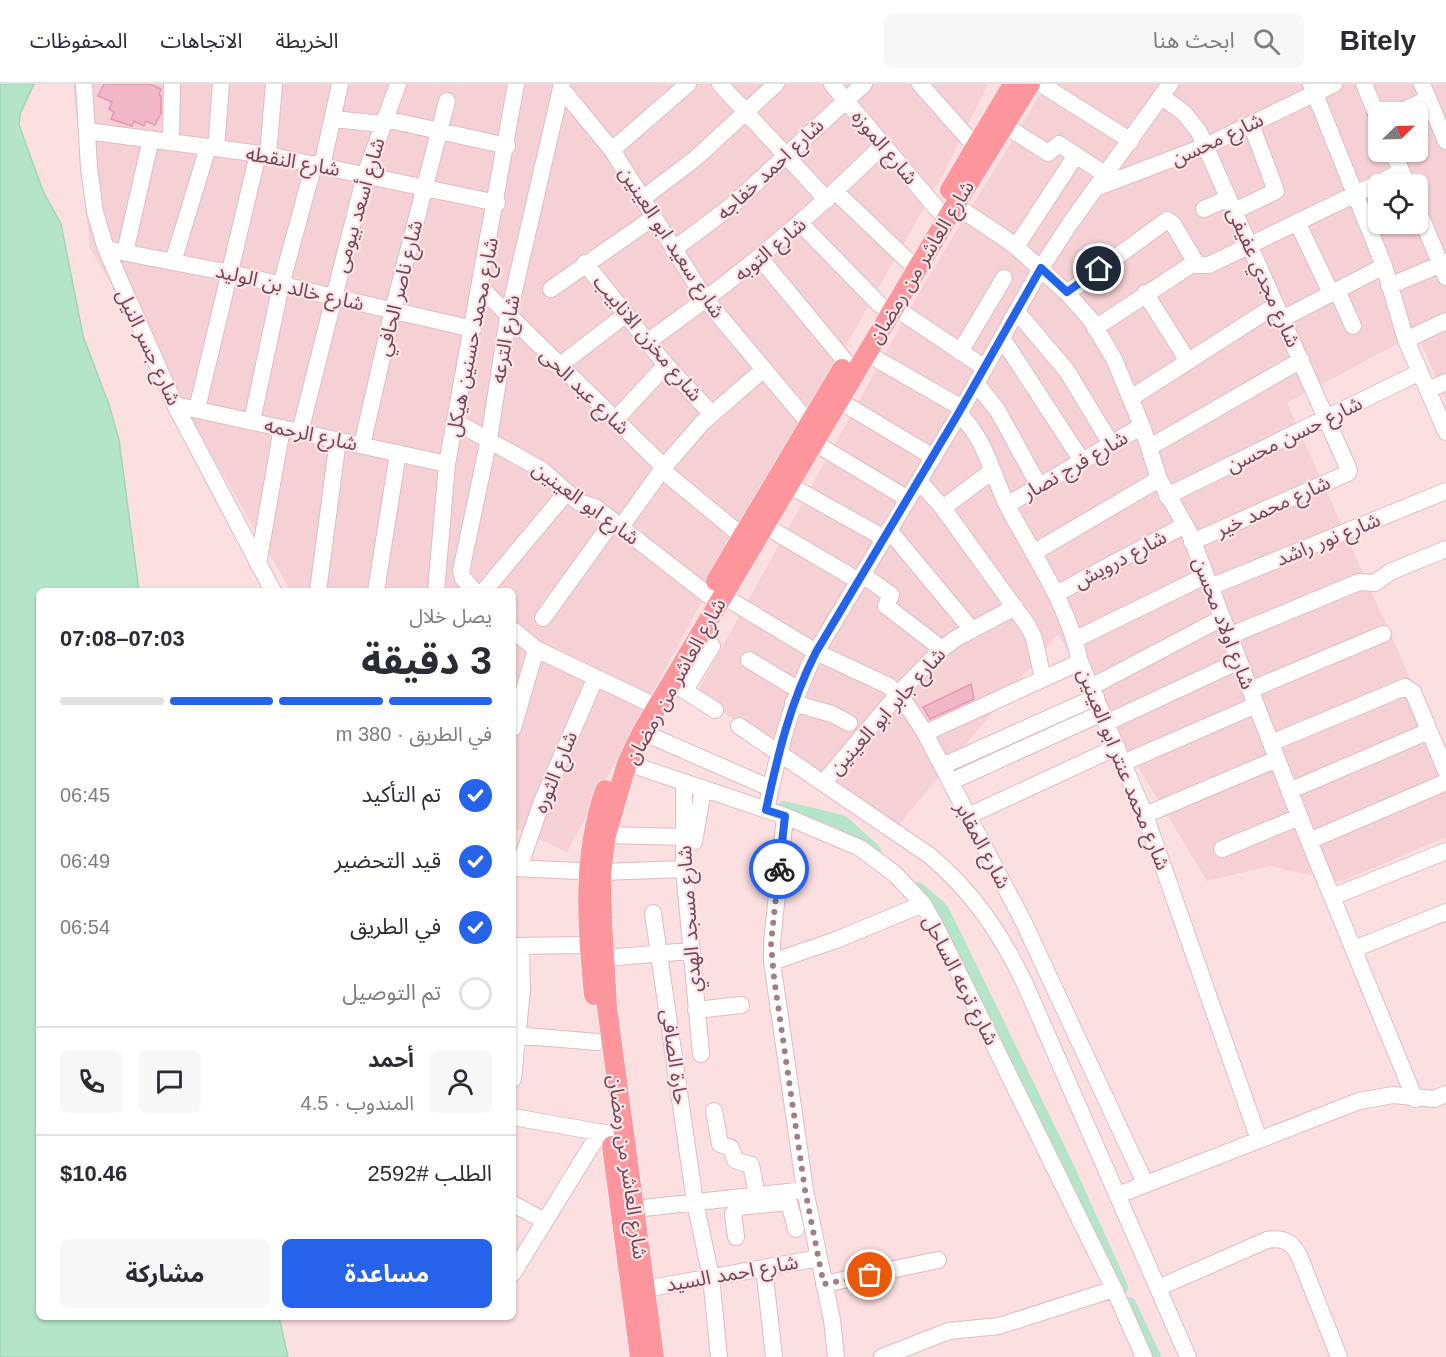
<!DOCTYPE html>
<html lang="ar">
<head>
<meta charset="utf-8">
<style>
  body { margin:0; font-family:Helvetica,"Noto Sans Arabic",sans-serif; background:#f7f7f7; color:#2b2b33; direction:rtl; height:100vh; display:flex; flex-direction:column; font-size:22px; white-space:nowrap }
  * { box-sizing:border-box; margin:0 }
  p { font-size:20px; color:#7c7c81 }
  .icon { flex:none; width:33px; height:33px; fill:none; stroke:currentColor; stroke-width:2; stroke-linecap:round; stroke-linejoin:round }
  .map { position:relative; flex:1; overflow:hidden; direction:ltr }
  .details { position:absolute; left:36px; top:504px; width:480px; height:732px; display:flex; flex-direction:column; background:#fff; border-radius:9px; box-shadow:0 2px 4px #0004; direction:rtl }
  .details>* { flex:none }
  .needle { width:39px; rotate:67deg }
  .tools { position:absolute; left:1368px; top:18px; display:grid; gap:12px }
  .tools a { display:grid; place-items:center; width:60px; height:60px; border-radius:9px; background:#fff; box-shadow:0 2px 4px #0004; font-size:30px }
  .pin { position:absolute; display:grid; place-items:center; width:51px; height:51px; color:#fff; margin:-26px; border:3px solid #fff; border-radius:50%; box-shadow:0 2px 6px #0007 }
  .courier { position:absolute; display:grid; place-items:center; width:60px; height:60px; margin:-30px; border:4px solid #2563eb; border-radius:50%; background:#fff; color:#222; box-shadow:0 2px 8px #0007 }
  .summary em { font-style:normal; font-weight:700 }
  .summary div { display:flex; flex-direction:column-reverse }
  .summary { display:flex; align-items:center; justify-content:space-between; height:102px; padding:0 24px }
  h1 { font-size:39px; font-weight:700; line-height:45px }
  .bar { display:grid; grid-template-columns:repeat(4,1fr); gap:9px 6px; align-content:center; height:72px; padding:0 24px }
  .bar i { height:8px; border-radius:4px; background:#e1e1e2 }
  .bar .selected { background:#2563eb }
  .bar p { grid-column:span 4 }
  .line { display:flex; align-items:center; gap:15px; padding:0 24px; border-top:2px solid #e1e1e2 }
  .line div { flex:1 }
  .round { display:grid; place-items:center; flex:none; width:63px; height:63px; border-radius:9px; background:#f7f7f7 }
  ol { padding:0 24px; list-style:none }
  li { display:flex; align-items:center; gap:18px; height:66px }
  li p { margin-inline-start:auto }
  li .icon { padding:6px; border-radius:50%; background:#2563eb; color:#fff; stroke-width:4 }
  li:last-child { color:#7c7c81 }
  li i { width:33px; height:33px; border:3px solid #e1e1e2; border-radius:50% }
  .action { display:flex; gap:12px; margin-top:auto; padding:12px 24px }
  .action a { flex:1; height:69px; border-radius:9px; background:#2563eb; color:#fff; font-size:24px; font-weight:700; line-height:69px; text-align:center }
  .action a+a { background:#f7f7f7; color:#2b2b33 }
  header { display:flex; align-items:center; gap:36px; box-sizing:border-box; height:84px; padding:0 30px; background:#fff; border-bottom:2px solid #e1e1e2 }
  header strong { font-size:28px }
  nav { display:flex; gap:33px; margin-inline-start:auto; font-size:21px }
  .search { width:420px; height:54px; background:#f7f7f7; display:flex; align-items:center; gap:15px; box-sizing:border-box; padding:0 21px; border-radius:9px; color:#7c7c81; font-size:22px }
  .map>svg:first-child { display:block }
  .residential { fill:#f5d0d5; fill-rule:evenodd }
  .water { fill:#b4e5ca; stroke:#9ad7b6; stroke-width:1.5 }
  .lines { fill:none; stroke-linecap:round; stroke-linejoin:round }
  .canal { stroke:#b4e5ca; stroke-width:14 }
  .building { fill:#f1b7c8; stroke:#e497af; stroke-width:1.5 }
  .minor-casing { stroke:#e0bbc3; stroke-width:18 }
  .major-casing { stroke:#fff; stroke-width:21 }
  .minor { stroke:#fff; stroke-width:16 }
  .major { stroke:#fc969c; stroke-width:20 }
  .done { stroke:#a27c86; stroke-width:6; stroke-dasharray:0 10.8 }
  .route { stroke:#2563eb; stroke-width:8 }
  .labels { text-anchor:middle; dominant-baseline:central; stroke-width:4.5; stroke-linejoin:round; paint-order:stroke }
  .street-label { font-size:20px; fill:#724755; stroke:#ffe5e7 }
</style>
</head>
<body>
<header>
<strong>Bitely</strong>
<div class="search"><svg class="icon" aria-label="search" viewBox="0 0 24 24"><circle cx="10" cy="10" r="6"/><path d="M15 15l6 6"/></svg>ابحث هنا</div>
<nav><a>الخريطة</a><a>الاتجاهات</a><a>المحفوظات</a></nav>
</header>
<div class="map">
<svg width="1446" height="1273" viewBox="0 0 1446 1273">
  <rect width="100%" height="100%" fill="#fcdfe1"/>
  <path class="residential" d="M73,0H988L946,85L707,507L567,768L513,743V507H291L90,164Z
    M1047,0H1446V317L1417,249L1287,319L1446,674V753L1340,798L1270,782L1207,797L1058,550L896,744L696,610L924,200ZM1378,28H1418V68H1378ZM1378,100H1418V140H1378Z"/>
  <path class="water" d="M0,0H34L20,30L19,41L43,107L61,140L83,252L109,321L119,356L139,507H39V1233H279L288,1273H0Z"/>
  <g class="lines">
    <path class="canal" d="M784,724L842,738L874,767
      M918,805L942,826L1065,1079L1121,1203
      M1129,1220L1154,1273"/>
  </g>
  <path class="building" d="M104,0H150L161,5L159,11L161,12V29L155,41L146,37L144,42L134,37L132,42L111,35L114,28L109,25L112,18L98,12Z
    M971,600L974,615L930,635L923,623Z"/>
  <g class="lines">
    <g class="minor-casing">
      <path id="minor" d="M84,0L89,84L95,128L106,165L175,321L273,507
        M720,0L827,116
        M832,0L938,126
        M920,0L974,61
        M1041,0L1131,57
        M1311,0L1384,182L1406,256L1446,348
        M1364,0L1378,34
        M1422,0L1446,57
        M561,4L612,66L706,216L808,338
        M1162,13L1184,29L1199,48L1349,386L1348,389L1192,458
        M1399,28L1428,15
        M333,35L383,40
        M385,35L507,62
        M1004,41L1048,69L1059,60L1106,91
        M87,47L268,71L497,119
        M171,58L172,0
        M216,64L221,0
        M612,66L688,0
        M1393,68L1407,100
        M268,71L274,0
        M322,82L340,0
        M1098,103L1206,62L1334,0
        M836,108L907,176
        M642,115L696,74L776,0
        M955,121L1013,160L1067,209L1091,236L1114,275L1142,342L1159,395L1189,448L1309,757L1415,1015
        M1204,125L1228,114
        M1418,126L1446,193
        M1235,127L1276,107L1251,40
        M1297,138L1331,209
        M801,140L880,221
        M1016,163L1076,71
        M106,165L230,189L473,245
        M673,166L730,123L864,0
        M125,168L151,55
        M760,174L846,278
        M173,178L208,63
        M585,179L666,281L711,329
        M1389,202L1446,178
        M481,204L664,383
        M551,205L654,133
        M1337,206L1353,242
        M1067,209L1167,136L1173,140L1196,179
        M1145,209L1188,277
        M894,223L985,284
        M1017,228L1067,287L1111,360
        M1282,235L1384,182
        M1095,244L1191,181H1209L1401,88
        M1002,254L1082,377
        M1406,256L1446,237
        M647,258C732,198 810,134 883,61
        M960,268L1004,194
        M866,269L962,324
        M559,282L625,231
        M976,299L998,327L1039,402
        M1428,306L1446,298
        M1131,314L1276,221
        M838,316L933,373
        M175,321L447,380
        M197,325L258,70
        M959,330C986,355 992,391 1008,423C1035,474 1069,522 1080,578L1145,731L1259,1056
        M615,336L666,281
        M252,337L281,201L314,80
        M456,338L542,386L578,418L595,423L708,511
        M300,348L365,91L398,0
        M813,358L908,415
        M362,361L393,226L447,17
        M1150,363L1301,276
        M662,386L742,452
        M919,397L943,424L1028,542L1034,554L1043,595
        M789,401L884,454
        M1167,412L1420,288
        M1007,421L1142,342
        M943,424L992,387
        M765,442L859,497
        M621,443L664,383L702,339L764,285
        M889,446L972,546
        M1033,469L1159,395
        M258,480L282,344
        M863,491L891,511L886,522L942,565
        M1210,503L1446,407
        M318,507L338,356
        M376,507L398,369
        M436,507L447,380L516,0
        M474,507L463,494L461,487L489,355L508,233L562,0
        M484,507L566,409
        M1056,510L1185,441
        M723,512L816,568L889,602L905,618L925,649L1024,839L1145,1099
        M543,534L613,437
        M513,546L536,565L645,617
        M1229,552L1359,498L1375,499L1390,488L1446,465
        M1076,555L1205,492
        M749,576L797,605
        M671,598L715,626
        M690,598L712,562
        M1091,603L1222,534
        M1250,606L1383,550
        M793,619L832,630L849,639
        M1106,639L1239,577
        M739,642L929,771C973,808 1000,848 1025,900L1188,1273
        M513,644L536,565
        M642,648L770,704
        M925,649L1080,578
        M1271,659L1405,603L1413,608L1446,687
        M627,679L785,732L860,764L895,790L923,820L935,841L1114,1205L1144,1273
        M1123,679L1256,621
        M942,682L1096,613
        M824,698L899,609L942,565L955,555L1015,523
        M950,698L1102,629
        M684,699V785L701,970
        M1289,707L1429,647
        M766,726C778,670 790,619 816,568L959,330L1041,184L1069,141L1170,0
        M1145,731L1277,675
        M785,732L772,859V878L805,1106L832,1236L836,1273
        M968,732L1117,663
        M606,751L683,753
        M1309,757L1446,698
        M694,758L703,705
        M1222,765L1299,733
        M513,784L601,788L684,785
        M519,784L541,720L595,595
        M1332,813L1446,767
        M653,829L695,1118L711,1193L719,1273
        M513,862L589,861
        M1354,865L1446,828
        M604,874L690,867
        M772,878L836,856L923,820
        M696,926L741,921
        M513,951L598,958
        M513,995L522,906L521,862
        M714,1027L720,1060L731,1064L735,1076L751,1081L757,1111
        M513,1033L610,1050
        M1118,1111L1359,1017L1393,1011L1434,1015L1446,1010
        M513,1120L545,1137
        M635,1125L805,1106
        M736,1153L733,1130L739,1123L789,1118L796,1145
        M764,1184L774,1273
        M513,1189L600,1048
        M824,1200L938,1176
        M1158,1204L1267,1156C1284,1153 1293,1158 1300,1174L1339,1273
        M645,1205L819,1174
        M882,1273L949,1247L999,1242L1114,1205"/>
    </g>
    <g class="major-casing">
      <path id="major" d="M950,106L1013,0
        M716,497L842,285
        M594,911C587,841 582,773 605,706
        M612,1062L640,1273
        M654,1273L607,923L602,836L601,788L606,751L627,679L642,648L955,121L1030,0"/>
    </g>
    <use href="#minor" class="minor"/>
    <use href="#major" class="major"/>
  </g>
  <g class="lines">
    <path class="done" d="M779,785L771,859L774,894L805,1106L821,1187L824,1200L870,1191"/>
    <path class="route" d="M779,785L785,732L766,726C778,670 790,619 816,568L958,330L1041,184L1067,208L1099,185"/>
  </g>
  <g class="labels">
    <g class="street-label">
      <text transform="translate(1217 55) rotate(-25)">شارع محسن</text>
      <text transform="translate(885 63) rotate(50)">شارع الموزه</text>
      <text transform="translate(293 77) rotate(10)">شارع النقطه</text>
      <text transform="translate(770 85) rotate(-43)">شارع احمد خفاجه</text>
      <text transform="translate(359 121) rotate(-74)">شارع أسعد بيومى</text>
      <text transform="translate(672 158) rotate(57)">شارع سعيد ابو العينين</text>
      <text transform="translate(770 165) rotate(-40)">شارع التوبه</text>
      <text transform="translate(921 178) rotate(-59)">شارع العاشر من رمضان</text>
      <text transform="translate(1264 193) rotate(66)">شارع مجدي عفيفى</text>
      <text transform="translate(290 203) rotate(13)">شارع خالد بن الوليد</text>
      <text transform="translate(399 204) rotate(-76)">شارع ناصر الحافي</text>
      <text transform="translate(472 253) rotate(-79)">شارع محمد حسنين هيكل</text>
      <text transform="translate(648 254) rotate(50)">شارع مخزن الانابيب</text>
      <text transform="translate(505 255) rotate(-80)">شارع الترعه</text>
      <text transform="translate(149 263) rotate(65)">شارع جسر النيل</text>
      <text transform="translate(585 307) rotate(44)">شارع عبد الحى</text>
      <text transform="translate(311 350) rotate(12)">شارع الرحمه</text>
      <text transform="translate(1294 350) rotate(-26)">شارع حسن محسن</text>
      <text transform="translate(1075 381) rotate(-30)">شارع فرج نصار</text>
      <text transform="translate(586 419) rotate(36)">شارع ابو العينين</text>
      <text transform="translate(1273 422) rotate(-24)">شارع محمد خير</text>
      <text transform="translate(1328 455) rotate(-22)">شارع نور راشد</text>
      <text transform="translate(1120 475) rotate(-28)">شارع درويش</text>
      <text transform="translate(1224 539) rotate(69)">شارع اولاد محسن</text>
      <text transform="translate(675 597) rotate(-61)">شارع العاشر من رمضان</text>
      <text transform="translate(887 627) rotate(-48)">شارع جابر ابو العينين</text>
      <text transform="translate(1124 685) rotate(68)">شارع محمد عنتر ابو العينين</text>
      <text transform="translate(555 688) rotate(-68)">شارع الثوره</text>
      <text transform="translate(983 761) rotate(62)">شارع المقابر</text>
      <text transform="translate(689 835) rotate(-94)">شارع مسجد الهدي</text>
      <text transform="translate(961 896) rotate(63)">شارع ترعه الساحل</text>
      <text transform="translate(675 973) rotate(82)">حارة الصافى</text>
      <text transform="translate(628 1083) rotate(82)">شارع العاشر من رمضان</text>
      <text transform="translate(732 1189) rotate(-10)">شارع احمد السيد</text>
    </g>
  </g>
</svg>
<div class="tools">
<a><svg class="needle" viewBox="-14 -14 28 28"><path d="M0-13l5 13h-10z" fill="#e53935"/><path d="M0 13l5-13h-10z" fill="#7c7c81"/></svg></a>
<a><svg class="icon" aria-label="locate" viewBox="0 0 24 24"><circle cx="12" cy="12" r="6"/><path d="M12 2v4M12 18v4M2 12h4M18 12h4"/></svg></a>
</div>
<div class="pin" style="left:870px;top:1191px;background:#ea580c"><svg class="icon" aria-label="bag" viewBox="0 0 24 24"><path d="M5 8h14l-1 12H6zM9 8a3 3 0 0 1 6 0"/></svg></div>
<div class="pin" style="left:1099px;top:185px;background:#1f2937"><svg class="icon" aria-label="home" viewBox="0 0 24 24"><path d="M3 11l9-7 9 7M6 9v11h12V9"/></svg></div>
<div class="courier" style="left:779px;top:785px"><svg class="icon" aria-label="bike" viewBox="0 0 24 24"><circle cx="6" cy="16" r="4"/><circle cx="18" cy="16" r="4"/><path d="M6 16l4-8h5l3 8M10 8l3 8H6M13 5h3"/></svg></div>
<section class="details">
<div class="summary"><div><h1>3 دقيقة</h1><p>يصل خلال</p></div><em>07:03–07:08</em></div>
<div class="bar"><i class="selected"></i><i class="selected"></i><i class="selected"></i><i></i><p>في الطريق · 380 m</p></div>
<ol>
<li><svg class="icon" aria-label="check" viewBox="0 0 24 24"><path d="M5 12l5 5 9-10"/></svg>تم التأكيد<p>06:45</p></li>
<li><svg class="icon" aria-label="check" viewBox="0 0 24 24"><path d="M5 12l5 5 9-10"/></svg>قيد التحضير<p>06:49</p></li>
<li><svg class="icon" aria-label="check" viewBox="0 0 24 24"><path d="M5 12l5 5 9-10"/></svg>في الطريق<p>06:54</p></li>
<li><i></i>تم التوصيل</li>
</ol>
<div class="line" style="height:108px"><a class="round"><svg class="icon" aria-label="person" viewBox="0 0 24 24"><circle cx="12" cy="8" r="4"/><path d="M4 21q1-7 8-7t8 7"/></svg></a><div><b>أحمد</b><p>المندوب · 4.5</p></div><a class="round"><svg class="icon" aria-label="chat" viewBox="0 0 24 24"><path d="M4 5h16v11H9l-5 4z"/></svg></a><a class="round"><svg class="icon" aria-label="phone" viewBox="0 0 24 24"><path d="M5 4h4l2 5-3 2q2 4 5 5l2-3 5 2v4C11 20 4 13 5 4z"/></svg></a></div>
<div class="line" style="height:78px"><div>الطلب #2592</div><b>$10.46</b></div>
<div class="action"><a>مساعدة</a><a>مشاركة</a></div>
</section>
</div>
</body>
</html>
